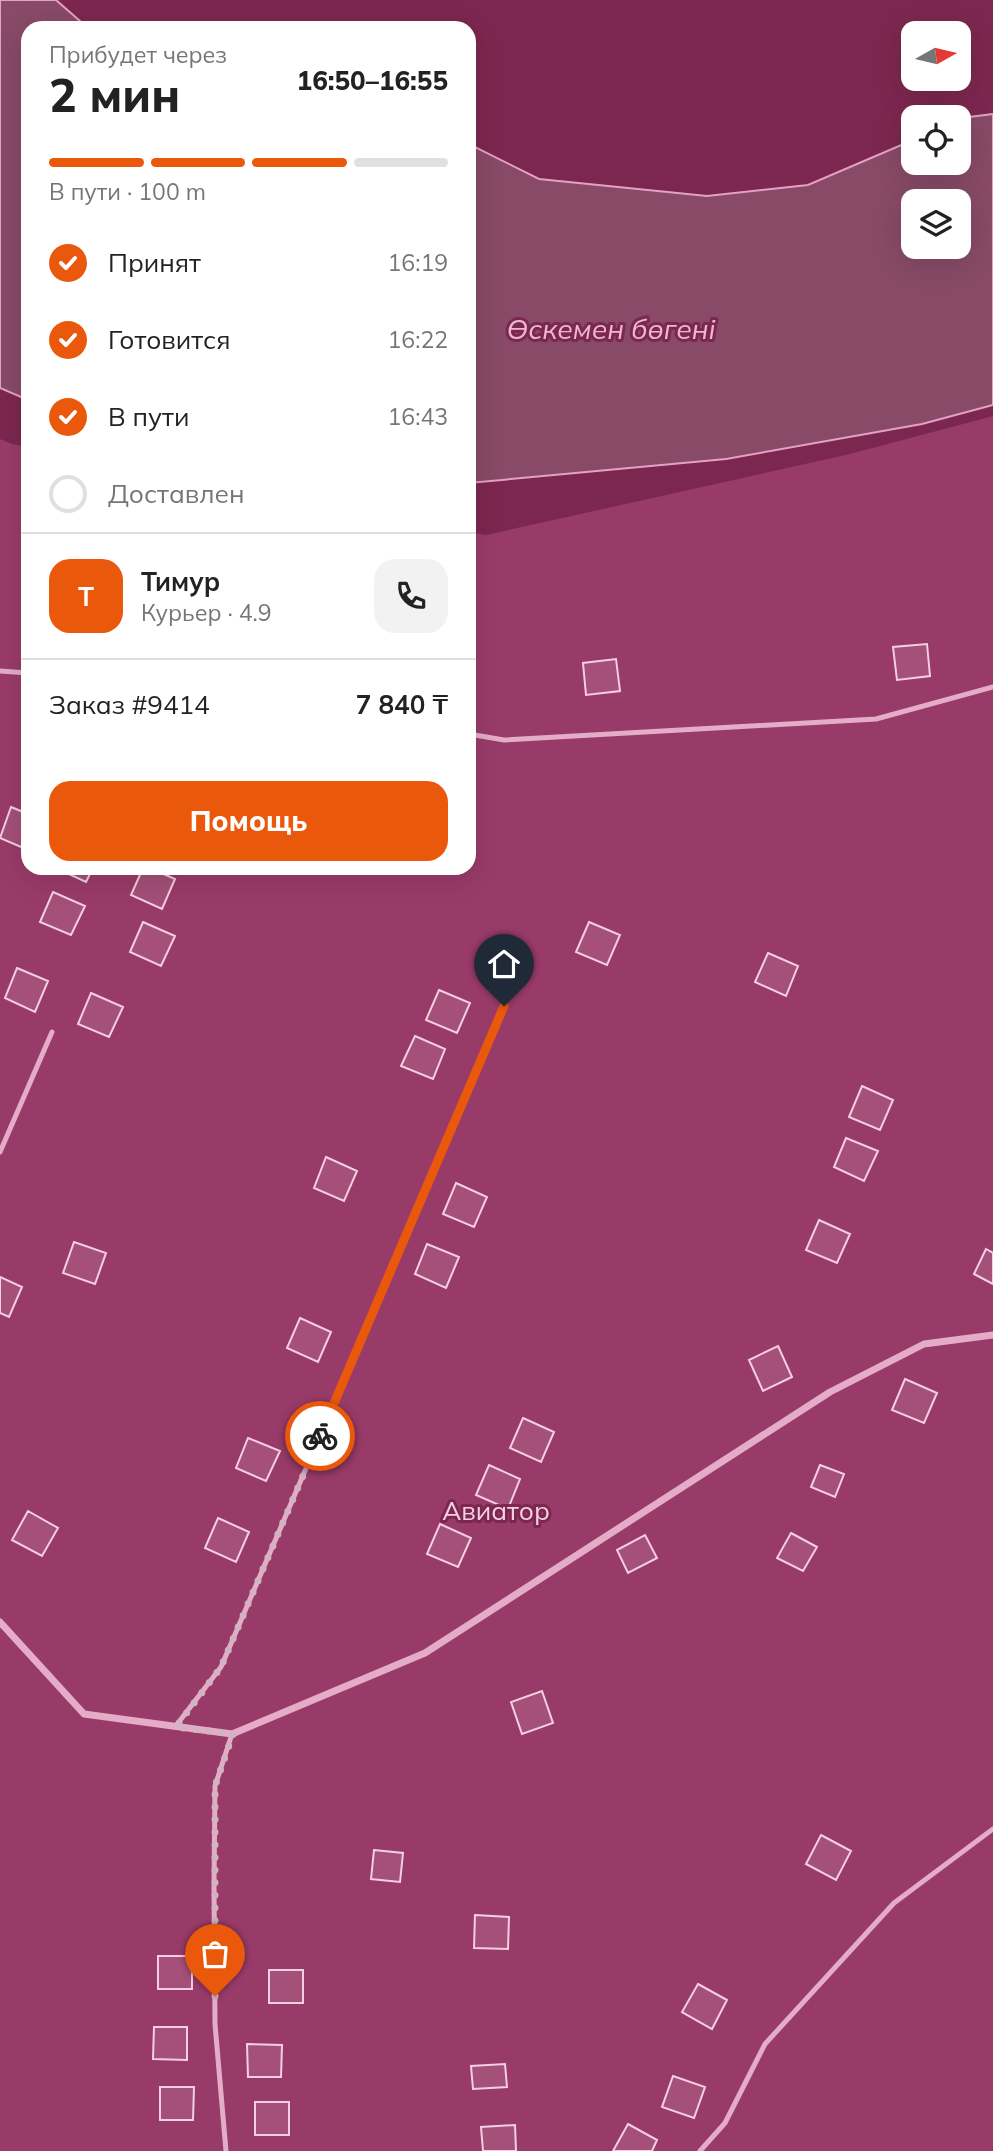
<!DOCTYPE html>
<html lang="ru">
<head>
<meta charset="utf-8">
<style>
  body { margin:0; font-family:Mulish,sans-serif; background:#f2f2f2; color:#222; height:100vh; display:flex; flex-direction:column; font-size:26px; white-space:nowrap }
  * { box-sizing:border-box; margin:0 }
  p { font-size:23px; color:#767676 }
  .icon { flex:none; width:38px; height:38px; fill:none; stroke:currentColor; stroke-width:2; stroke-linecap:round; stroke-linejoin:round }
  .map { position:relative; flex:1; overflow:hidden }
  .drawer { position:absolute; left:21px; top:21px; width:455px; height:854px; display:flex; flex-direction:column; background:#fff; border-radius:21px; box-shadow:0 7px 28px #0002 }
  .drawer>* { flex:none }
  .needle { width:46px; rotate:82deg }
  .tools { position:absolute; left:901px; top:21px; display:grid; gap:14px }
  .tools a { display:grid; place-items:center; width:70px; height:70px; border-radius:14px; background:#fff; box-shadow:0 7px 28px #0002; font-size:35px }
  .pin { position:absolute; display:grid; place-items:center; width:60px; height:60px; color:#fff; margin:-72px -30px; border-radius:50% 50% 50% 0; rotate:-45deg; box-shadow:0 0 7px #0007 }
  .pin .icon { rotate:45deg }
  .courier { position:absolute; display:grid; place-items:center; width:70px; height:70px; margin:-35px; border:5px solid #ea580c; border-radius:50%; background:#fff; color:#222; box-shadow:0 2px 9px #0007 }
  .summary em { font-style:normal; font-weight:800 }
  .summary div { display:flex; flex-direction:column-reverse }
  .summary { display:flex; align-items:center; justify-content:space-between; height:119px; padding:0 28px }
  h1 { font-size:46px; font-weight:800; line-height:52px }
  .bar { display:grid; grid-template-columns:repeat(4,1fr); gap:10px 7px; align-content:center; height:84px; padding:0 28px }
  .bar i { height:9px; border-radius:5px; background:#e0e0e0 }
  .bar .on { background:#ea580c }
  .bar p { grid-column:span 4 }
  .line { display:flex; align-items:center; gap:18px; padding:0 28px; border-top:2px solid #e0e0e0 }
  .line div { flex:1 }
  .round { display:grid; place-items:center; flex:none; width:74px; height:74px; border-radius:21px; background:#f2f2f2 }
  ol { padding:0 28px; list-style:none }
  li { display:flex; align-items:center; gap:21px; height:77px }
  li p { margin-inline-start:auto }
  li .icon { padding:7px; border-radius:50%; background:#ea580c; color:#fff; stroke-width:4 }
  li:last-child { color:#767676 }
  li i { width:38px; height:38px; border:4px solid #e0e0e0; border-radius:50% }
  .cta { display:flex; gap:14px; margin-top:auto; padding:14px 28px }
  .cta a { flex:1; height:80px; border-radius:21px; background:#ea580c; color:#fff; font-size:28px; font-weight:800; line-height:80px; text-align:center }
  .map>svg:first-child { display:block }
  .green { fill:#993b69 }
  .water { fill:#884a67; stroke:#e4a1c3; stroke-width:2; fill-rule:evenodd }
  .building { fill:#a45078; stroke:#f4cfe1; stroke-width:2 }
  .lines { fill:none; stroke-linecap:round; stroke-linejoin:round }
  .service { stroke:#e4acc7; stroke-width:5 }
  .minor { stroke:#e4acc7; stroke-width:7 }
  .done { stroke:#d1b3c1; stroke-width:7; stroke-dasharray:0 12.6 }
  .route { stroke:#ea580c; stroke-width:9 }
  .labels { text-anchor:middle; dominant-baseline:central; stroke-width:6; stroke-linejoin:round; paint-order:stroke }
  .park-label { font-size:26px; fill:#f4cfe1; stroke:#7c274f }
  .water-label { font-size:28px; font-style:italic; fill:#ecb7d1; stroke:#7c274f }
</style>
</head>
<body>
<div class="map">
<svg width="993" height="2151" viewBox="0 0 993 2151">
  <rect width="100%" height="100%" fill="#7c274f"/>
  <path class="green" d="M993,416V2151H0V439L12,444L28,447V868H469V532L486,535L850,454Z"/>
  <path class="water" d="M0,0H56L88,28H28V400L0,388Z
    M993,114V405L922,424L726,459L469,483V144L539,179L707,196L808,185L913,140L914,163H959V121L969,117ZM914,201H959V247H914Z"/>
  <path class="building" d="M927,644L930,676L897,680L893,647Z
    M616,659L620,691L586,695L583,663Z
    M11,807L28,814V850L0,838Z
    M56,868H93L86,882Z
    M143,868H150L175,879L162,909L131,895Z
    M53,892L85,906L71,935L40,922Z
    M143,922L175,936L161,966L130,952Z
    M589,922L620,935L607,965L576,952Z
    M768,953L798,966L786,996L755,982Z
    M17,968L48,981L35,1012L5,998Z
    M439,990L470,1003L457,1033L426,1020Z
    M91,993L123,1007L109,1037L78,1024Z
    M415,1036L445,1049L433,1079L401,1066Z
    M862,1086L893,1100L880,1130L849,1117Z
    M846,1138L878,1151L864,1181L834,1167Z
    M326,1157L357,1171L344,1201L314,1188Z
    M456,1183L487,1197L474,1227L443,1214Z
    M819,1220L850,1234L837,1263L806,1250Z
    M74,1242L106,1253L95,1284L63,1273Z
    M427,1244L459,1257L446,1288L415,1274Z
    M986,1249L993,1253V1284L974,1274Z
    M0,1277L22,1287L9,1317L0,1313Z
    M300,1318L331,1332L318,1362L287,1348Z
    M778,1346L792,1377L763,1391L749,1360Z
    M905,1379L937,1393L924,1423L892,1410Z
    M523,1418L554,1432L541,1462L510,1448Z
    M248,1438L280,1451L266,1481L236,1468Z
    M489,1465L520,1479L508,1509L476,1495Z
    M820,1465L844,1474L835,1497L811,1487Z
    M28,1511L58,1528L42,1556L12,1540Z
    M218,1518L249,1532L236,1562L205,1548Z
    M440,1524L471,1538L458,1567L427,1554Z
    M791,1533L817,1547L803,1571L777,1558Z
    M645,1535L657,1558L628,1573L617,1550Z
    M542,1691L553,1723L522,1734L511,1702Z
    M821,1835L851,1851L836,1880L806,1864Z
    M374,1850L403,1853L400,1882L371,1879Z
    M475,1915L509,1917L508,1949L474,1948Z
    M158,1956H192V1989H158Z
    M269,1970H303V2003H269Z
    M698,1984L727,2000L712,2029L682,2012Z
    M154,2027H187V2060L153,2059Z
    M247,2044L282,2045L281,2077H248Z
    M505,2064L507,2087L473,2089L471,2066Z
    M673,2076L705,2087L694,2118L662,2107Z
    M160,2087H194L193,2120H160Z
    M255,2102H289V2135H255Z
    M628,2124L657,2140L652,2151H613Z
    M515,2125L516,2151H483L481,2127Z"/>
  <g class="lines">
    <path class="service" d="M0,671L28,673
      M469,734L504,740L876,719L993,687
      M0,1152L52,1032
      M175,1727L221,1667L504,1006
      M226,2151L215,2024L214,1885L215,1786L232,1734
      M700,2151L725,2123L765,2044L894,1903L993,1829"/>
    <path class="minor" d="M0,1622L84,1714L232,1734L425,1653L830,1392L924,1344L993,1335"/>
  </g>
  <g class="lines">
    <path class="done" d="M215,1996V1786L233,1734L176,1727L221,1667L320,1436"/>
    <path class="route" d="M320,1436L504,1006"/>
  </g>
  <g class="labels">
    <g class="park-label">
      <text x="496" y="1510">Авиатор</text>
    </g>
    <g class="water-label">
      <text x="611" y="328">Өскемен бөгені</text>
    </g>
  </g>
</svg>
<div class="tools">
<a><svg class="needle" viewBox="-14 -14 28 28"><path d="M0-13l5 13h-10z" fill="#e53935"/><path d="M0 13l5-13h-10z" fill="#767676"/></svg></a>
<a><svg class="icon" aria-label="locate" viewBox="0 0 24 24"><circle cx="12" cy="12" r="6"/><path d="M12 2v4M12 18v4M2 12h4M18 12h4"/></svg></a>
<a><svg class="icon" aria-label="layers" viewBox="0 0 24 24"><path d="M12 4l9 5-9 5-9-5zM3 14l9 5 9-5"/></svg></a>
</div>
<div class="pin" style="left:215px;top:1996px;background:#ea580c"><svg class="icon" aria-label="bag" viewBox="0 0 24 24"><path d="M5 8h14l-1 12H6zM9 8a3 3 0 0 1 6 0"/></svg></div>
<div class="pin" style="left:504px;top:1006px;background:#1f2937"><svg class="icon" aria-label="home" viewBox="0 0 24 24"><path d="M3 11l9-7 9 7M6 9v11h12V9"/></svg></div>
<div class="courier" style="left:320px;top:1436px"><svg class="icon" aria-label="bike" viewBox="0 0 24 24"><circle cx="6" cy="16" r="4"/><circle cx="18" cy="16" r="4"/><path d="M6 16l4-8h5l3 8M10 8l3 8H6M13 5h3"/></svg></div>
<section class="drawer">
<div class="summary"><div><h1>2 мин</h1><p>Прибудет через</p></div><em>16:50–16:55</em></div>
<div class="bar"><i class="on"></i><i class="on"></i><i class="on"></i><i></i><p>В пути · 100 m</p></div>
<ol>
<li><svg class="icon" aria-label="check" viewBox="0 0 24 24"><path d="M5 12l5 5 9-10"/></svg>Принят<p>16:19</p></li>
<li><svg class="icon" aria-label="check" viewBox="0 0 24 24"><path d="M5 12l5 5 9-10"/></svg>Готовится<p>16:22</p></li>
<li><svg class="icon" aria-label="check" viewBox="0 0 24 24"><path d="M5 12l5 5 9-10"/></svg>В пути<p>16:43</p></li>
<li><i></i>Доставлен</li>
</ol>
<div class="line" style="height:126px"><b class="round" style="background:#ea580c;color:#fff">Т</b><div><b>Тимур</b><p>Курьер · 4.9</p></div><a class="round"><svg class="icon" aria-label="phone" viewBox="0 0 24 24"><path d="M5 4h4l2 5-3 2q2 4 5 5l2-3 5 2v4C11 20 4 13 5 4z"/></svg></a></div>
<div class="line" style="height:91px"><div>Заказ #9414</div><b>7 840 ₸</b></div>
<div class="cta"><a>Помощь</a></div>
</section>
</div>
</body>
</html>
